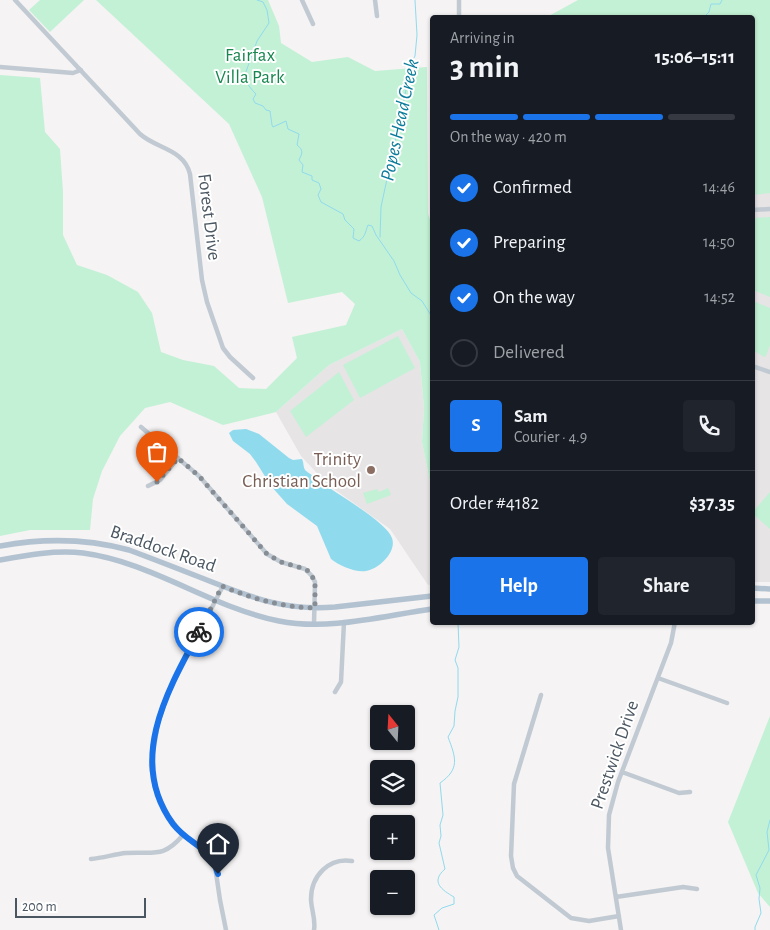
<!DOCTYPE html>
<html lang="en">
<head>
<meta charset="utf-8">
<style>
  body { margin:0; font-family:"Alegreya Sans",sans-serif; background:#20242c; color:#f1f3f6; height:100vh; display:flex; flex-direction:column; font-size:19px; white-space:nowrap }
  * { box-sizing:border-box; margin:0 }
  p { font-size:16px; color:#9ea1a6 }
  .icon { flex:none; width:28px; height:28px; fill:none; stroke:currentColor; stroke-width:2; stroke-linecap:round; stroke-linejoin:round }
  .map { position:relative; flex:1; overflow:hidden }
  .side { position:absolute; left:430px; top:15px; width:325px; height:610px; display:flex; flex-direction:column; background:#171b24; border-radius:5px; box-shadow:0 1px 4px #0004 }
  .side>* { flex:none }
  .needle { width:32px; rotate:342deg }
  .tools { position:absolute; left:370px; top:705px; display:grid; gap:10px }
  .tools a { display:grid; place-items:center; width:45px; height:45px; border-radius:5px; background:#171b24; box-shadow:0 1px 4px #0004; font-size:25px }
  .scale { position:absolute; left:15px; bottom:12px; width:131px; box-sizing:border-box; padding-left:5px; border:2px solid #4a5661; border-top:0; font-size:14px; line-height:18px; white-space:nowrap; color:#4a5661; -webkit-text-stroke:4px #fff; paint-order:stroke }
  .pin { position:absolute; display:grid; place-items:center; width:42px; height:42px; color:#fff; margin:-51px -21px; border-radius:50% 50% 50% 0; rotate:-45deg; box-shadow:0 0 5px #0007 }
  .pin .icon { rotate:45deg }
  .courier { position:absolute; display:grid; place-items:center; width:50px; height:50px; margin:-25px; border:4px solid #1a73e8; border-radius:50%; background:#fff; color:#222; box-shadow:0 1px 6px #0007 }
  .head em { font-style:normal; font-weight:700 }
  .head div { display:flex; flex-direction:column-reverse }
  .head { display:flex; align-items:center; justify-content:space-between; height:85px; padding:0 20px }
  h1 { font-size:32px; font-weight:700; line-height:38px }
  .bar { display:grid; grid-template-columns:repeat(4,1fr); gap:8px 5px; align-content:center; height:60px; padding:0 20px }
  .bar i { height:6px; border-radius:4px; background:#363941 }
  .bar .current { background:#1a73e8 }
  .bar p { grid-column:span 4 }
  .line { display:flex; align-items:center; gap:12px; padding:0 20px; border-top:1px solid #363941 }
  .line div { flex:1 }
  .round { display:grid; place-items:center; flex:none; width:52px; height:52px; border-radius:5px; background:#20242c }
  ol { padding:0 20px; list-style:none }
  li { display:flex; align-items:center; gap:15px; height:55px }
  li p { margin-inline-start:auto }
  li .icon { padding:5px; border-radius:50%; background:#1a73e8; color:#fff; stroke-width:4 }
  li:last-child { color:#9ea1a6 }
  li i { width:28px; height:28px; border:2px solid #363941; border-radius:50% }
  .primary-button { display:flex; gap:10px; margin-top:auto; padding:10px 20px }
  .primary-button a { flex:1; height:58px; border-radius:5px; background:#1a73e8; color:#fff; font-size:20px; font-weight:700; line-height:58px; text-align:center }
  .primary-button a+a { background:#20242c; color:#f1f3f6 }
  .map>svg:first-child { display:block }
  .education { fill:#e6e4e5 }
  .green { fill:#c3f1d5 }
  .water { fill:#90daee }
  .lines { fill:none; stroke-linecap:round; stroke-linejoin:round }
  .stream { stroke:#90daee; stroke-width:1 }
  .minor { stroke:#c1cad2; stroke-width:4.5 }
  .major { stroke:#b3c2d1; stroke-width:5.5 }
  .done { stroke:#868d94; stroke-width:5; stroke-dasharray:0 9 }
  .route { stroke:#1a73e8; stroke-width:6 }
  .education-dot { fill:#8d6e63; stroke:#fff; stroke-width:2 }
  .labels { text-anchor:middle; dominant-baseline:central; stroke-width:4; stroke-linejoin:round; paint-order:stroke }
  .park-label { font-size:19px; fill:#17864f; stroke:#fff }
  .street-label { font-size:19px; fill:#4a5661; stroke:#fff }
  .education-label { font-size:19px; fill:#785e54; stroke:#fff; text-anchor:end }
  .water-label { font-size:20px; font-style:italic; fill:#0c7c9b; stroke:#fff }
</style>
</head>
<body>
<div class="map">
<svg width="770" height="930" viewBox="0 0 770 930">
  <rect width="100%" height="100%" fill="#f5f3f3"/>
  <path class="education" d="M752,23L770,24V582H752Z
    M402,329L420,362L424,408L422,442L432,492V584L428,585L390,529L327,484L301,456L276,412L329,365Z"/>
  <path class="green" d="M40,0H84L50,32L29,10Z
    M96,0H268L279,26L281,43L312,62L348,57L375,71L427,67L428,214L432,225V492L422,442L424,408L420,362L402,329L329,365L276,412L223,425L170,402L145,408L120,436L102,471L93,499L90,530H30L0,536V75L40,78L45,132L60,149L63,192V235L77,265L107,275L138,292L152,313L161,352L183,360L214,366L239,388L266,389L297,358L292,337L346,325L355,304L342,292L288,303L262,197L229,124Z
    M578,0H770V193L753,195L752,18L547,17Z
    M770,217V297L753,290L752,218Z
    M753,301L770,308V345L766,356L764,357L756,352L753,353Z
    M398,336L415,368L360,398L343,365Z
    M339,372L354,400L306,437L290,411Z
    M388,488L391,495L367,504L363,493L377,489L379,492Z
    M770,492V529L752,513Z
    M770,716V907L758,893L728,822Z"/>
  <path class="water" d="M246,429L259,434L289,458L293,460L302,459C304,463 303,467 305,470C308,473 314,476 317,479C333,492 386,521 392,538C397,552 379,569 366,571C356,573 338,565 331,559L317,526L287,504L271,486L256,462L250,454L233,441L229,433L233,430Z"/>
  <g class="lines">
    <path class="stream" d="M257,0L263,2L267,10L269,23L257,41L243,80C249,84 251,90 256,94L253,99L255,103L263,106L266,110L270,111L272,125L273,127L286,121L288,129L299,134L297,145C303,150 303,152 299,160L303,165L302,172L312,176V180L319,183L321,189L318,195L321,202L343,214L345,220L354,229L353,238L359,241C366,236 365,232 368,225L372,226L376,235L394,261L400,275L411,293L422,301L432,317
      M703,18L709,12L711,4H720L722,0
      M380,237L381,207L406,90L410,65L415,56L417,35L415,0
      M439,930L434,915L442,908L454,904V897C442,890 430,882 445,869L439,843L441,836L440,825L443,815L440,783C460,769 456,758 448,737L454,726L455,711L458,697V668L455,660L459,647L458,622
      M755,930V927L761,913L759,899L760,888L756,875L769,850L767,832L770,820"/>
    <path class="minor" d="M15,0L140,134C157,149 184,149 190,174L202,280L207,302L223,348L230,357L253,378
      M302,0L313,24
      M375,0L377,16
      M459,0V18
      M0,67L73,73L81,70
      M752,210L770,209
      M752,366L770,372
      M141,427L199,476L267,554L281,562L305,569L312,576L315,582L314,624
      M148,486L160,480L178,458
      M223,586L168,693L158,723L151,765L155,788L168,816L183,835L208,853L215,866L220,900L226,930
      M658,678L727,703
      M335,692L341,682L344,622
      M541,695L514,784L511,856L513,868L517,876L571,918L589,921L619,916
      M622,772L679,793L690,792
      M91,859C103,858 115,854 126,853C153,851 163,859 183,835
      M616,897L683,887L697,889
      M314,930C316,919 311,909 311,899C311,876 329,857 352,861
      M621,930L608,848L609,815L618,782L671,643L675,622"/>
    <path class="major" d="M0,546C44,538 85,538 129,550C156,560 184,571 212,582C255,599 288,611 335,607L432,596
      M0,560C27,555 55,550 83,553C152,562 210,607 279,621C329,631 382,616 432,609
      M752,588L770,589
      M752,601H770"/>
  </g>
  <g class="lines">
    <path class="done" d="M157,482L178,458L199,476L267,554L281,562L305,569L310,572L315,582V608C282,607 253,599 222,586L199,632"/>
    <path class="route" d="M199,632C167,691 127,761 173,824C189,845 210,845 218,874"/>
  </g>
  <circle class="education-dot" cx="371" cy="470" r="5"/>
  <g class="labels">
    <g class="park-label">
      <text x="250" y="55">Fairfax<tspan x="250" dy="22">Villa Park</tspan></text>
    </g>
    <g class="street-label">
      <text transform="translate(209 217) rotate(83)">Forest Drive</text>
      <text transform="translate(163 549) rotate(19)">Braddock Road</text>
      <text transform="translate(615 755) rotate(-71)">Prestwick Drive</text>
    </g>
    <g class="education-label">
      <text x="361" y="459">Trinity<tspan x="361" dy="22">Christian School</tspan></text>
    </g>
    <g class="water-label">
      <text transform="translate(400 120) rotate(-78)">Popes Head Creek</text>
    </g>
  </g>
</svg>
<div class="tools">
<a><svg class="needle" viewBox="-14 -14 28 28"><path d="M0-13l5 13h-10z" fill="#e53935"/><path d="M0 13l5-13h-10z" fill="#9ea1a6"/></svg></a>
<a><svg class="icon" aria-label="layers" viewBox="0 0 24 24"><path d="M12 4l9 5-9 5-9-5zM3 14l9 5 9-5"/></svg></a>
<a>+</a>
<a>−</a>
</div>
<div class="scale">200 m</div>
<div class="pin" style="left:157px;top:482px;background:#ea580c"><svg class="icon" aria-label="bag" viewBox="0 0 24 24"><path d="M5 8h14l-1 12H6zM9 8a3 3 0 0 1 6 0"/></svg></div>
<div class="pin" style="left:218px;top:874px;background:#1f2937"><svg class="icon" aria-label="home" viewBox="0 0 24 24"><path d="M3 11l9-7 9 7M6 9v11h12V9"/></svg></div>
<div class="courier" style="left:199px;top:632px"><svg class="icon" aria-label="bike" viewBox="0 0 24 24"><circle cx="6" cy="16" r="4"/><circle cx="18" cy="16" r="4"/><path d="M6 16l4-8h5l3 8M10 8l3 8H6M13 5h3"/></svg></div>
<section class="side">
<div class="head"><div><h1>3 min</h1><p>Arriving in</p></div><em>15:06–15:11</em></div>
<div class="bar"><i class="current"></i><i class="current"></i><i class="current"></i><i></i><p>On the way · 420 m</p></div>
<ol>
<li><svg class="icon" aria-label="check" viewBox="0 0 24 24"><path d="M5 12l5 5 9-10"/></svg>Confirmed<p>14:46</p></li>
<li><svg class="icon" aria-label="check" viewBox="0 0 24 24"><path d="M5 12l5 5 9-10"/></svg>Preparing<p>14:50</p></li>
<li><svg class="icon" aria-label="check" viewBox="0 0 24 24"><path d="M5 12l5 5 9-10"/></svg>On the way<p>14:52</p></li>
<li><i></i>Delivered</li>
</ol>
<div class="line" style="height:90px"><b class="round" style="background:#1a73e8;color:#fff">S</b><div><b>Sam</b><p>Courier · 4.9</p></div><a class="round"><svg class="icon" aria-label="phone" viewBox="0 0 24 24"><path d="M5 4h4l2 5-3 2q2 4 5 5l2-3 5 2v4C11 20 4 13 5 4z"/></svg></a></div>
<div class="line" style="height:65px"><div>Order #4182</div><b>$37.35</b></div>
<div class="primary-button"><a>Help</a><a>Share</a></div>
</section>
</div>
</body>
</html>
